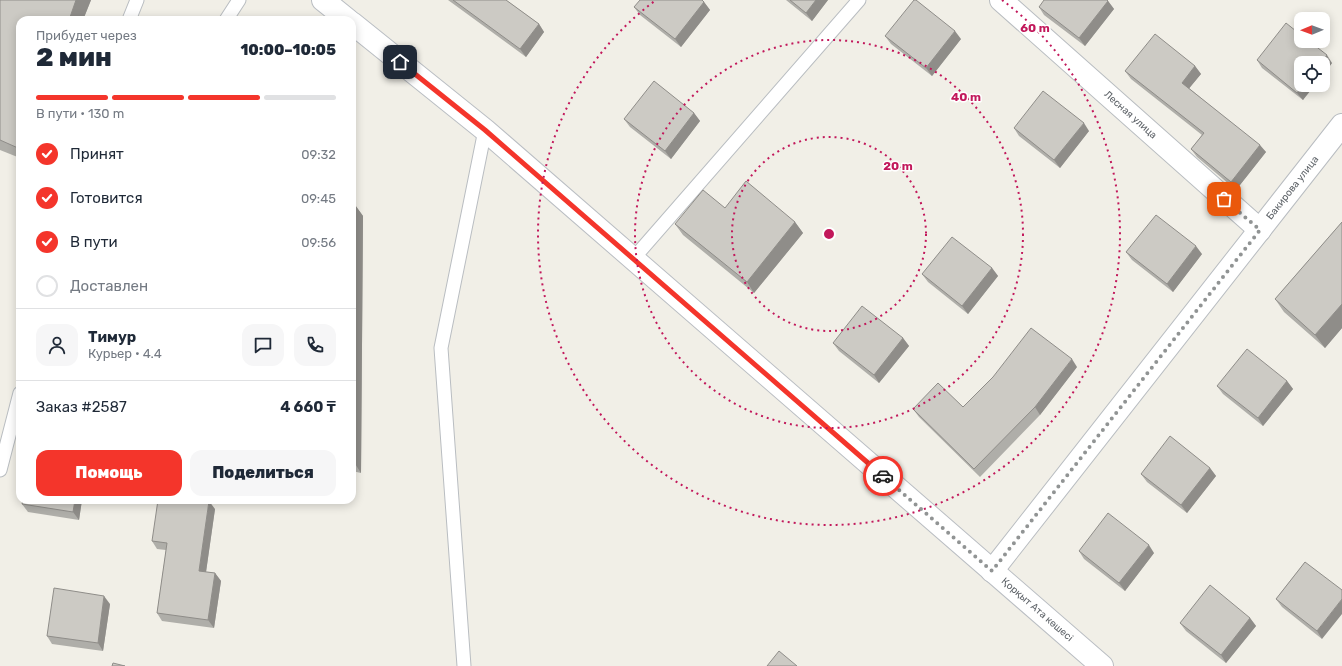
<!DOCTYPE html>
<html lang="ru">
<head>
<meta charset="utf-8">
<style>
  body { margin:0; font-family:Rubik,sans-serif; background:#f6f6f7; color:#1f2937; height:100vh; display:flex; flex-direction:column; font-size:15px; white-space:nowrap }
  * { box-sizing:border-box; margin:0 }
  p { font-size:13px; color:#747a83 }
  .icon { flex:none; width:22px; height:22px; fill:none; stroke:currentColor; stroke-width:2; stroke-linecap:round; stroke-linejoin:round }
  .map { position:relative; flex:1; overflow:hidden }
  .drawer { position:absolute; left:16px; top:16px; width:340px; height:488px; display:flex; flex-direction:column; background:#fff; border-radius:12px; box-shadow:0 2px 10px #0003 }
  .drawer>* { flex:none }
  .needle { width:26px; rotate:269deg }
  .controls { position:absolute; left:1294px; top:12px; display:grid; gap:8px }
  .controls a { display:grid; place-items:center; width:36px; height:36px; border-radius:8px; background:#fff; box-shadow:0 2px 10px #0003; font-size:20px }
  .pin { position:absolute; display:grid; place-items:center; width:34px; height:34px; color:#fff; margin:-17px; border-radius:8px; box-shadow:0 2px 6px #0006 }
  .courier { position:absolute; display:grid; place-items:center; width:40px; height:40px; margin:-20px; border:3px solid #f4352b; border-radius:50%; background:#fff; color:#222; box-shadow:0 1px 5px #0007 }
  .summary em { font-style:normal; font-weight:800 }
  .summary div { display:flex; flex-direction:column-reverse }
  .summary { display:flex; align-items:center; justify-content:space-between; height:68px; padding:0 20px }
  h1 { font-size:26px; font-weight:800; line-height:30px }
  .bar { display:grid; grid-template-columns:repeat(4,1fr); gap:6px 4px; align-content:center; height:48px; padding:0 20px }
  .bar i { height:5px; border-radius:3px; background:#e0e1e3 }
  .bar .on { background:#f4352b }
  .bar p { grid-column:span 4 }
  .line { display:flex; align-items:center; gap:10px; padding:0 20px; border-top:1px solid #e0e1e3 }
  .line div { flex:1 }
  .round { display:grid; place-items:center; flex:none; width:42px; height:42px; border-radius:12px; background:#f6f6f7 }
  ol { padding:0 20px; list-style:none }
  li { display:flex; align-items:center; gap:12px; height:44px }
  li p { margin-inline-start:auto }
  li .icon { padding:4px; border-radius:50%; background:#f4352b; color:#fff; stroke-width:4 }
  li:last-child { color:#747a83 }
  li i { width:22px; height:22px; border:2px solid #e0e1e3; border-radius:50% }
  .cta { display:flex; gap:8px; margin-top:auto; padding:8px 20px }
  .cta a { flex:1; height:46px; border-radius:12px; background:#f4352b; color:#fff; font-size:16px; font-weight:800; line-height:46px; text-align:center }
  .cta a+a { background:#f6f6f7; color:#1f2937 }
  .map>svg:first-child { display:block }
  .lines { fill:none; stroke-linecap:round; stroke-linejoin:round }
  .service-casing { stroke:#b9bdc1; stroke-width:15 }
  .minor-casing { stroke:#b9bdc1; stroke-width:24 }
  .secondary-casing { stroke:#babec3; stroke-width:24 }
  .service { stroke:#fff; stroke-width:13 }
  .minor { stroke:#fff; stroke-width:22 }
  .secondary { stroke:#fff; stroke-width:22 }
  .wall { fill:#afaea9 }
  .shaded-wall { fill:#8f8d89 }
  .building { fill:#cccac4; stroke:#8f8d89 }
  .done { stroke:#919494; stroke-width:4; stroke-dasharray:0 7.2 }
  .route { stroke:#f4352b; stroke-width:5 }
  .ring { fill:none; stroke:#c2185b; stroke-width:2; stroke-dasharray:2 4 }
  .labels { text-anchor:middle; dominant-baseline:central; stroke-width:3; stroke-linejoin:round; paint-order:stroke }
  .street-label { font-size:10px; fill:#5e6368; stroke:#fff }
  .centre { fill:#c2185b; stroke:#fff; stroke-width:2 }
  .ring-label { font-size:12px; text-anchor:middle; font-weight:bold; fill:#c2185b; stroke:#fff; stroke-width:3; stroke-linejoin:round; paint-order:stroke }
</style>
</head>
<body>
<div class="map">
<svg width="1342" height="666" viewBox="0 0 1342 666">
  <rect width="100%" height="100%" fill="#f1efe7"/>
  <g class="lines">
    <g class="service-casing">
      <path id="service" d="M129,20L137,0
        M226,20L239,0
        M633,259L859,0
        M0,470L20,393
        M464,666L441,348L485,130"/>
    </g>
    <g class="minor-casing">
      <g id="minor">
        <path id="s1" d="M1001,0L1260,230"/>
        <path id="s2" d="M992,571L1342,125"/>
      </g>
    </g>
    <g class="secondary-casing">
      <g id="secondary">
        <path d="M323,0L348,20"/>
        <path id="s3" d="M352,23L485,130L1102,666"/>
      </g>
    </g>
    <use href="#service" class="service"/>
    <use href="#minor" class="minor"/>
    <use href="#secondary" class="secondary"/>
  </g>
  <path class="wall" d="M0,0H91L83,20H20V158L0,150Z
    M448,0H506L539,24L544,32L526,57Z
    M786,0H828L812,21Z
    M1108,1L1114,9L1085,46L1044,15L1039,7Z
    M704,2L710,10L681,47L640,15L634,7Z
    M885,36L961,39L932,76L891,44Z
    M1257,60L1332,63L1323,75V63L1303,100L1262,68Z
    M1195,66L1201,74L1189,88L1266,152L1236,190L1197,157L1191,149L1202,135L1131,79L1125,71Z
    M694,113L700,121L671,159L630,127L624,119Z
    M1014,128L1089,131L1060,168L1019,136Z
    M352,201L363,216L361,473L352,471Z
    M725,208L795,222L803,233L754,293L683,235L675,224Z
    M1342,222V328L1325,348L1284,312L1275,299Z
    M1126,252L1202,254L1173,292L1132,260Z
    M992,268L998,276L968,314L928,282L922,274Z
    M903,338L909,346L879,383L839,351L833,343Z
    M1077,367L1040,415L980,477L919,417L913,409L963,407Z
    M1287,381L1293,389L1263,426L1223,394L1217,386Z
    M1210,468L1216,476L1187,513L1147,482L1141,474Z
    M82,500L79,520L28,512L22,504Z
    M215,509L206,572L215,573L221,581L214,628L162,621L157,613L166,550L157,549L152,541Z
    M1079,551L1154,553L1125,591L1084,559Z
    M1305,562L1322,639L1282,607L1276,599Z
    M110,604L103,651L52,644L47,636Z
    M1250,618L1256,626L1226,663L1186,631L1180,623Z"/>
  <path class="shaded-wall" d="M76,0H91L83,20H69Z
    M816,0H828L812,21L806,13Z
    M1108,1L1114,9L1085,46L1079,38Z
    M704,2L710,10L681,47L675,39Z
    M539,24L544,32L526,57L520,49Z
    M955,31L961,39L932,76L926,68Z
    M1327,55L1332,63L1323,75V63H1320Z
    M1195,66L1201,74L1187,91L1182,83Z
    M1303,85H1315L1303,100L1297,93Z
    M694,113L700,121L671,159L665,151Z
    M1084,123L1089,131L1060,168L1054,160Z
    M1260,145L1266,152L1236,190L1231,182Z
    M353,202L363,216L361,473L352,459Z
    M795,222L803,233L754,293L747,282Z
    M1196,246L1202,254L1173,292L1167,284Z
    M992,268L998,276L968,314L962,306Z
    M1342,304V328L1325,348L1315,335Z
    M903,338L909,346L879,383L874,375Z
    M1072,359L1077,367L1040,415L1035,407Z
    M1287,381L1293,389L1263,426L1258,418Z
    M1210,468L1216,476L1187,513L1181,505Z
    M75,500H82L79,520L73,512Z
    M209,501L215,509L205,579L199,571Z
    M1149,545L1154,553L1125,591L1119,583Z
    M215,573L221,581L214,628L208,620Z
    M104,596L110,604L103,651L98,643Z
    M1342,599V614L1322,639L1317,631Z
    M1250,618L1256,626L1226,663L1221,655Z"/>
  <path class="building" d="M0,0H76L69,20H20V144L18,148L0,140Z
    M453,0H506L539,24L520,49Z
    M640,0H702L704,2L675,39L634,7Z
    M790,0H816L806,13Z
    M914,0H916L955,31L926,68L885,36Z
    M1044,0H1107L1108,1L1079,38L1039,7Z
    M1286,23L1301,35V41H1309L1327,55L1320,63H1301V85H1303L1297,93L1257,60Z
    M1155,34L1195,66L1182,83L1260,145L1231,182L1191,149L1204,133L1125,71Z
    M654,81L694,113L665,151L624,119Z
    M1043,91L1084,123L1054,160L1014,128Z
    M746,181L795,222L747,282L675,224L703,190L725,208Z
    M352,201L353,202L352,459Z
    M1156,215L1196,246L1167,284L1126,252Z
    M1342,222V304L1315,335L1275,299Z
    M952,237L992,268L962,306L922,274Z
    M862,306L903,338L874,375L833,343Z
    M1031,328L1072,359L1035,407L974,469L913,409L938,383L963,407L993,377Z
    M1247,349L1287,381L1258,418L1217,386Z
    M1170,436L1210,468L1181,505L1141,474Z
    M23,500H75L73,512L22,504Z
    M158,500H200L209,501L199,571L215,573L208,620L157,613L167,543L152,541Z
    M1108,513L1149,545L1119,583L1079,551Z
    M1305,562L1342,590V599L1317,631L1276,599Z
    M1210,585L1250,618L1221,655L1180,623Z
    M54,588L104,596L98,643L47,636Z
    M779,651L797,666H767Z
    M113,663L125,666H112Z"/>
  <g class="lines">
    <path class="done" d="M883,476L992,571L1260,230L1224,199"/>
    <path class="route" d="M400,62L485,130L883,476"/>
  </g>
  <g class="ring">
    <circle cx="829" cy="234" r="97"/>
    <circle cx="829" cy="234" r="194"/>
    <path d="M1002 0A291 291 0 1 1 656 0"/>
  </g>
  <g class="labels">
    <g class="street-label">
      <text stroke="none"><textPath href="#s1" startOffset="173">Лесная улица</textPath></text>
      <text stroke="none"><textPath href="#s2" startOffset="487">Бакирова улица</textPath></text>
      <text stroke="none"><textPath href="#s3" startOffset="902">Қорқыт Ата көшесі</textPath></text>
    </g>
  </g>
  <circle cx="829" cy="234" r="6" class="centre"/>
  <g class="ring-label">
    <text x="1035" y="32">60 m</text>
    <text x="966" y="101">40 m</text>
    <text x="898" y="170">20 m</text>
  </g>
</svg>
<div class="controls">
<a><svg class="needle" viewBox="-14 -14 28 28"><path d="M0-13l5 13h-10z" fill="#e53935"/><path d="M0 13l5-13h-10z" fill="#747a83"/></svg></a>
<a><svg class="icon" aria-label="locate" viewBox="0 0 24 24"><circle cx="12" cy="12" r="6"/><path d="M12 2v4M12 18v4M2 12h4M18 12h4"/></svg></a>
</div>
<div class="pin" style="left:1224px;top:199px;background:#ea580c"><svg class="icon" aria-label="bag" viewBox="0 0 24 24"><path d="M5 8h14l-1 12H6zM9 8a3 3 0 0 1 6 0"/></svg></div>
<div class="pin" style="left:400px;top:62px;background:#1f2937"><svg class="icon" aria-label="home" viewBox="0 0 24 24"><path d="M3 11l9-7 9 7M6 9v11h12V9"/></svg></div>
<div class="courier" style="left:883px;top:476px"><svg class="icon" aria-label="car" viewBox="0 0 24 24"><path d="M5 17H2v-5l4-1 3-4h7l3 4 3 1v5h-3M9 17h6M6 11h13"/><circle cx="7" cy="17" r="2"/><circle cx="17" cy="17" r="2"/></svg></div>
<section class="drawer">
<div class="summary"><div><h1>2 мин</h1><p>Прибудет через</p></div><em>10:00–10:05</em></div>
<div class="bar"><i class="on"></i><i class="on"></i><i class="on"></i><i></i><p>В пути · 130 m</p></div>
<ol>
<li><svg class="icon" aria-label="check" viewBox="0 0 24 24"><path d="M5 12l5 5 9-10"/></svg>Принят<p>09:32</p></li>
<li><svg class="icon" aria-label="check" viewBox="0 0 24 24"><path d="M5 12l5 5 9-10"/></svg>Готовится<p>09:45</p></li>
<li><svg class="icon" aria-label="check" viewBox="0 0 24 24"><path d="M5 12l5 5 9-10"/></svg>В пути<p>09:56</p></li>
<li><i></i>Доставлен</li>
</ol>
<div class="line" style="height:72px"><a class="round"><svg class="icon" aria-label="person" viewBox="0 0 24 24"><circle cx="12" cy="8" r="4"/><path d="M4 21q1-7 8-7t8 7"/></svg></a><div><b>Тимур</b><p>Курьер · 4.4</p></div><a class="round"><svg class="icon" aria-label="chat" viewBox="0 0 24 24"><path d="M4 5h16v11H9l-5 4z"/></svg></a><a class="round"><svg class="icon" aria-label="phone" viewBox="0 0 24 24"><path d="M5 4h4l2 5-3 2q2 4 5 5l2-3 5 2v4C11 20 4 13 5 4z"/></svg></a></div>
<div class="line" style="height:52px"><div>Заказ #2587</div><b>4 660 ₸</b></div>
<div class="cta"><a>Помощь</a><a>Поделиться</a></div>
</section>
</div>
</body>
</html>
